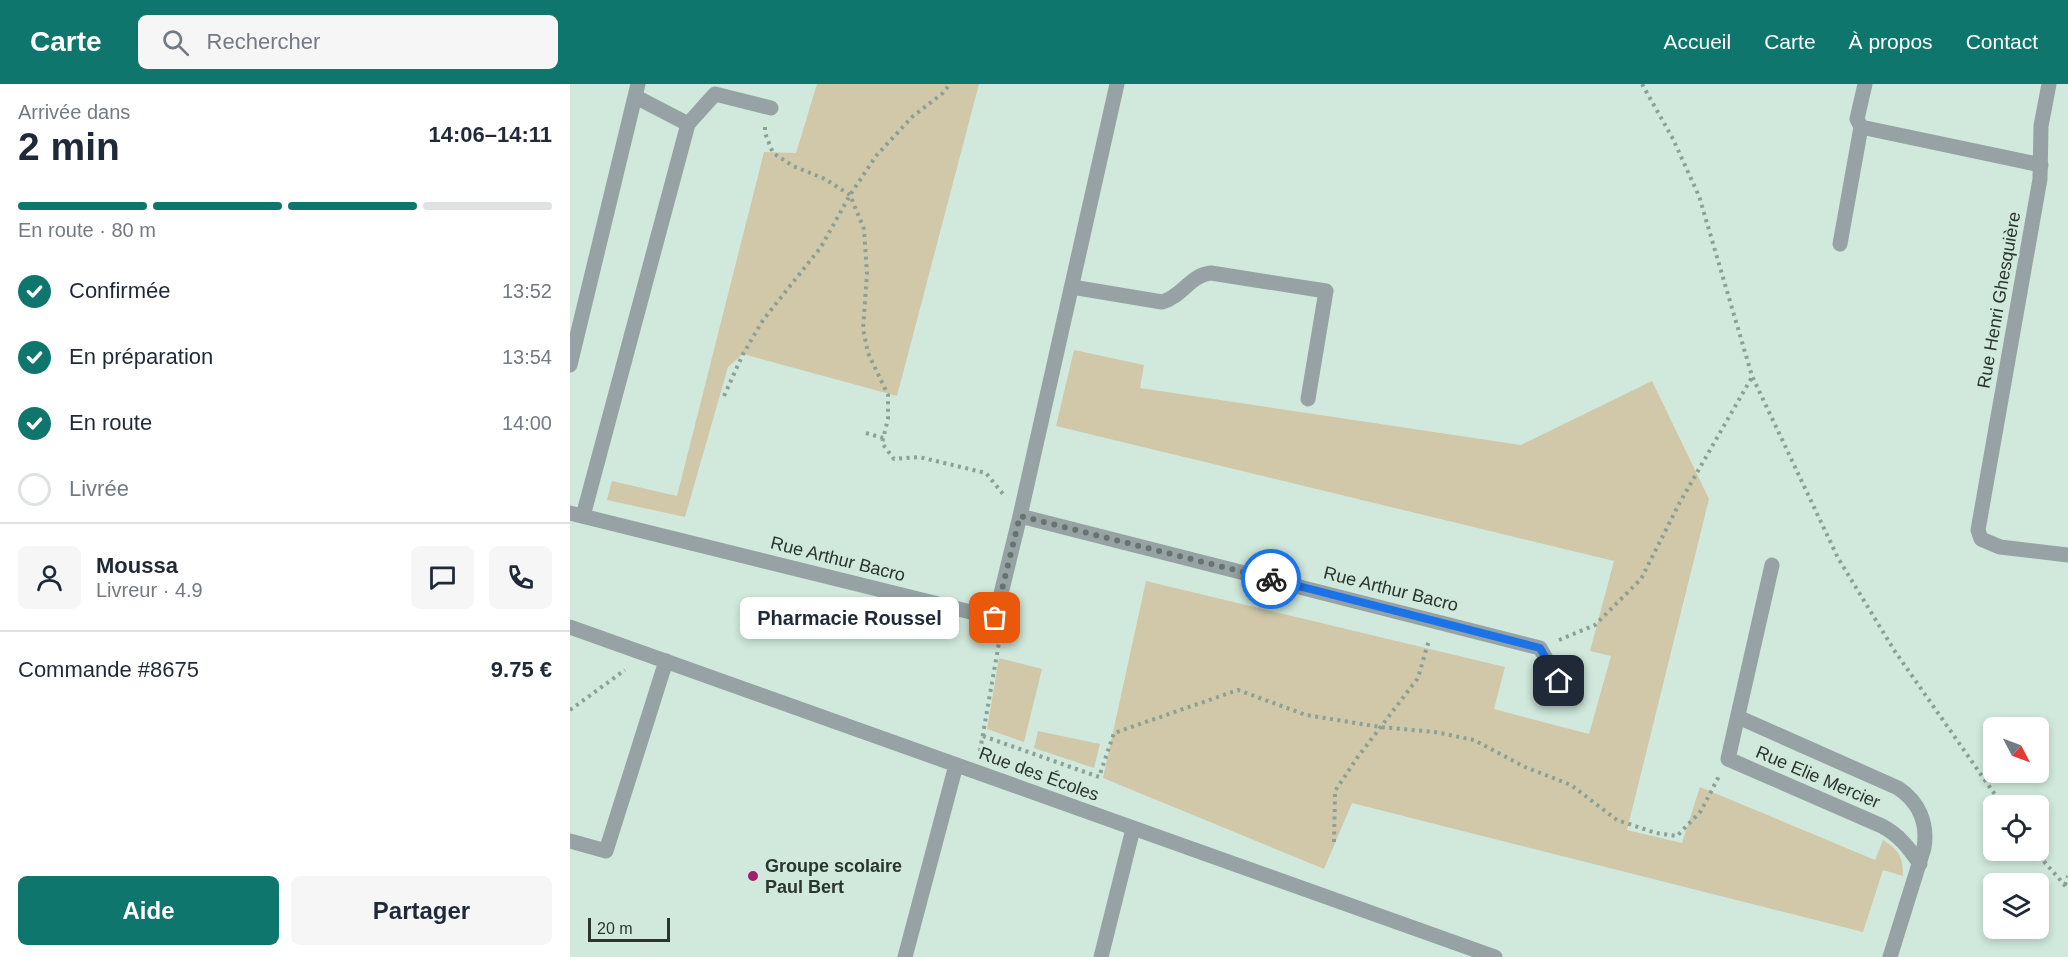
<!DOCTYPE html>
<html lang="fr">
<head>
<meta charset="utf-8">
<style>
  body { margin:0; font-family:Helvetica,sans-serif; background:#f6f6f7; color:#1f2937; height:100vh; display:flex; flex-direction:column; font-size:22px; white-space:nowrap }
  * { box-sizing:border-box; margin:0 }
  p { font-size:20px; color:#747a83 }
  .icon { flex:none; width:33px; height:33px; fill:none; stroke:currentColor; stroke-width:2; stroke-linecap:round; stroke-linejoin:round }
  .map { position:relative; flex:1; overflow:hidden }
  .details { display:flex; flex-direction:column; background:#fff; width:570px }
  .details>* { flex:none }
  .needle { width:39px; rotate:131deg }
  .buttons { position:absolute; left:1413px; top:633px; display:grid; gap:12px }
  .buttons a { display:grid; place-items:center; width:66px; height:66px; border-radius:9px; background:#fff; box-shadow:0 3px 9px #0003; font-size:30px }
  .scale { position:absolute; left:18px; bottom:15px; width:82px; box-sizing:border-box; padding-left:6px; border:3px solid #2b3530; border-top:0; font-size:16px; line-height:21px; white-space:nowrap; color:#2b3530; -webkit-text-stroke:4px #d0e9dc; paint-order:stroke }
  .pin { position:absolute; display:grid; place-items:center; width:51px; height:51px; color:#fff; margin:-26px; border-radius:12px; box-shadow:0 3px 9px #0006 }
  .courier { position:absolute; display:grid; place-items:center; width:60px; height:60px; margin:-30px; border:4px solid #1a73e8; border-radius:50%; background:#fff; color:#222; box-shadow:0 2px 8px #0007 }
  .bubble { position:absolute; height:42px; border-radius:9px; background:#fff; box-shadow:0 3px 9px #0003; font-size:20px; font-weight:800; line-height:42px; text-align:center }
  .head em { font-style:normal; font-weight:800 }
  .head div { display:flex; flex-direction:column-reverse }
  .head { display:flex; align-items:center; justify-content:space-between; height:102px; padding:0 18px }
  h1 { font-size:39px; font-weight:800; line-height:45px }
  .bar { display:grid; grid-template-columns:repeat(4,1fr); gap:9px 6px; align-content:center; height:72px; padding:0 18px }
  .bar i { height:8px; border-radius:4px; background:#e0e1e3 }
  .bar .active { background:#0f766e }
  .bar p { grid-column:span 4 }
  .line { display:flex; align-items:center; gap:15px; padding:0 18px; border-top:2px solid #e0e1e3 }
  .line div { flex:1 }
  .round { display:grid; place-items:center; flex:none; width:63px; height:63px; border-radius:9px; background:#f6f6f7 }
  ol { padding:0 18px; list-style:none }
  li { display:flex; align-items:center; gap:18px; height:66px }
  li p { margin-inline-start:auto }
  li .icon { padding:6px; border-radius:50%; background:#0f766e; color:#fff; stroke-width:4 }
  li:last-child { color:#747a83 }
  li i { width:33px; height:33px; border:3px solid #e0e1e3; border-radius:50% }
  .primary-button { display:flex; gap:12px; margin-top:auto; padding:12px 18px }
  .primary-button a { flex:1; height:69px; border-radius:9px; background:#0f766e; color:#fff; font-size:24px; font-weight:800; line-height:69px; text-align:center }
  .primary-button a+a { background:#f6f6f7; color:#1f2937 }
  header { display:flex; align-items:center; gap:36px; box-sizing:border-box; height:84px; padding:0 30px; background:#0f766e; color:#fff }
  header strong { font-size:28px }
  nav { display:flex; gap:33px; margin-inline-start:auto; font-size:21px }
  .search { width:420px; height:54px; background:#f6f6f7; display:flex; align-items:center; gap:15px; box-sizing:border-box; padding:0 21px; border-radius:9px; color:#747a83; font-size:22px }
  main { display:flex; flex:1; min-height:0 }
  .map>svg:first-child { display:block }
  .green { fill:#d1c8aa }
  .lines { fill:none; stroke-linecap:round; stroke-linejoin:round }
  .path { stroke:#8da096; stroke-width:4; stroke-dasharray:3 4.5; stroke-linecap:butt }
  .lane { stroke:#96a2a3; stroke-width:15 }
  .street { stroke:#96a2a3; stroke-width:15 }
  .done { stroke:#65746c; stroke-width:6; stroke-dasharray:0 10.8 }
  .route { stroke:#1a73e8; stroke-width:8 }
  .poi-dot { fill:#a11e6e; stroke:#d0e9dc; stroke-width:2 }
  .labels { text-anchor:middle; dominant-baseline:central; stroke-width:5; stroke-linejoin:round; paint-order:stroke }
  .street-label { font-size:18px; fill:#2b3530; stroke:#d0e9dc }
  .poi-label { font-size:18px; font-weight:bold; fill:#2b3530; stroke:#d0e9dc; text-anchor:start }
</style>
</head>
<body>
<header>
<strong>Carte</strong>
<div class="search"><svg class="icon" aria-label="search" viewBox="0 0 24 24"><circle cx="10" cy="10" r="6"/><path d="M15 15l6 6"/></svg>Rechercher</div>
<nav><a>Accueil</a><a>Carte</a><a>À propos</a><a>Contact</a></nav>
</header>
<main>
<section class="details">
<div class="head"><div><h1>2 min</h1><p>Arrivée dans</p></div><em>14:06–14:11</em></div>
<div class="bar"><i class="active"></i><i class="active"></i><i class="active"></i><i></i><p>En route · 80 m</p></div>
<ol>
<li><svg class="icon" aria-label="check" viewBox="0 0 24 24"><path d="M5 12l5 5 9-10"/></svg>Confirmée<p>13:52</p></li>
<li><svg class="icon" aria-label="check" viewBox="0 0 24 24"><path d="M5 12l5 5 9-10"/></svg>En préparation<p>13:54</p></li>
<li><svg class="icon" aria-label="check" viewBox="0 0 24 24"><path d="M5 12l5 5 9-10"/></svg>En route<p>14:00</p></li>
<li><i></i>Livrée</li>
</ol>
<div class="line" style="height:108px"><a class="round"><svg class="icon" aria-label="person" viewBox="0 0 24 24"><circle cx="12" cy="8" r="4"/><path d="M4 21q1-7 8-7t8 7"/></svg></a><div><b>Moussa</b><p>Livreur · 4.9</p></div><a class="round"><svg class="icon" aria-label="chat" viewBox="0 0 24 24"><path d="M4 5h16v11H9l-5 4z"/></svg></a><a class="round"><svg class="icon" aria-label="phone" viewBox="0 0 24 24"><path d="M5 4h4l2 5-3 2q2 4 5 5l2-3 5 2v4C11 20 4 13 5 4z"/></svg></a></div>
<div class="line" style="height:78px"><div>Commande #8675</div><b>9.75 €</b></div>
<div class="primary-button"><a>Aide</a><a>Partager</a></div>
</section>
<div class="map">
<svg width="1498" height="873" viewBox="0 0 1498 873">
  <rect width="100%" height="100%" fill="#d0e9dc"/>
  <path class="green" d="M247,0H409L327,312L173,270L158,283L115,433L37,416L42,397L107,412L194,68L226,69Z
    M504,266L574,281L570,304L951,361L1082,297L1139,415L1057,746L1112,759L1130,703L1305,776L1313,756C1330,767 1333,773 1333,792L1313,786L1293,848L782,719L754,785L533,694L576,497L935,583L924,625L1019,650L1041,572L1020,567L1044,477L486,342Z
    M429,574L472,585L454,658L417,645Z
    M468,647L530,660L524,684L464,664Z"/>
  <g class="lines">
    <path class="path" d="M1072,0L1103,55L1129,112L1182,292L1268,474L1324,566L1433,722
      M195,43V49L203,69L223,82L255,95L280,111L294,145L297,190L293,245L298,269L318,311V335L312,359L324,375L349,373L416,389L433,410
      M154,312L173,270L193,236L251,163L280,111L306,72L342,33L373,9L380,0
      M296,349L313,354
      M989,556L1025,541L1071,495L1110,418L1182,293
      M0,626L55,586
      M413,652L529,693L544,649L668,606L736,631L810,643L865,648L904,656L955,683L1001,701L1047,736L1086,749L1107,752L1131,727L1149,692
      M410,667L430,553
      M764,758L765,707L787,674L848,594L859,556
      M1464,766L1498,805
      M1495,801L1498,792"/>
    <path class="lane" d="M118,40L145,10L201,24
      M1291,43L1287,35L1295,0
      M1270,160L1291,43L1471,81
      M13,432L118,40L66,13
      M0,757L36,767L96,577
      M335,873L386,681"/>
    <path class="street" d="M1479,0L1471,42L1470,95L1408,446L1411,455L1430,463L1498,471
      M502,203L592,218C612,213 620,191 641,189L756,207L738,315
      M0,281L68,0
      M0,429L425,534L450,432L547,0
      M450,432L970,564L989,597
      M1202,481L1158,675L1312,742C1329,751 1339,764 1350,780
      M0,543L925,873
      M1168,633L1328,704C1349,718 1358,739 1354,764L1320,873
      M531,873L563,745"/>
  </g>
  <g class="lines">
    <path class="done" d="M425,534L450,432L701,495"/>
    <path class="route" d="M701,495L970,564L989,597"/>
  </g>
  <circle class="poi-dot" cx="183" cy="792" r="6"/>
  <g class="labels">
    <g class="street-label">
      <text transform="translate(1429 216) rotate(-80)">Rue Henri Ghesquière</text>
      <text transform="translate(268 475) rotate(14)">Rue Arthur Bacro</text>
      <text transform="translate(821 505) rotate(14)">Rue Arthur Bacro</text>
      <text transform="translate(469 690) rotate(20)">Rue des Écoles</text>
      <text transform="translate(1248 693) rotate(23)">Rue Elie Mercier</text>
    </g>
    <g class="poi-label">
      <text x="195" y="782">Groupe scolaire<tspan x="195" dy="21">Paul Bert</tspan></text>
    </g>
  </g>
</svg>
<div class="buttons">
<a><svg class="needle" viewBox="-14 -14 28 28"><path d="M0-13l5 13h-10z" fill="#e53935"/><path d="M0 13l5-13h-10z" fill="#747a83"/></svg></a>
<a><svg class="icon" aria-label="locate" viewBox="0 0 24 24"><circle cx="12" cy="12" r="6"/><path d="M12 2v4M12 18v4M2 12h4M18 12h4"/></svg></a>
<a><svg class="icon" aria-label="layers" viewBox="0 0 24 24"><path d="M12 4l9 5-9 5-9-5zM3 14l9 5 9-5"/></svg></a>
</div>
<div class="scale">20 m</div>
<div class="pin" style="left:425px;top:534px;background:#ea580c"><svg class="icon" aria-label="bag" viewBox="0 0 24 24"><path d="M5 8h14l-1 12H6zM9 8a3 3 0 0 1 6 0"/></svg></div>
<div class="pin" style="left:989px;top:597px;background:#1f2937"><svg class="icon" aria-label="home" viewBox="0 0 24 24"><path d="M3 11l9-7 9 7M6 9v11h12V9"/></svg></div>
<div class="courier" style="left:701px;top:495px"><svg class="icon" aria-label="bike" viewBox="0 0 24 24"><circle cx="6" cy="16" r="4"/><circle cx="18" cy="16" r="4"/><path d="M6 16l4-8h5l3 8M10 8l3 8H6M13 5h3"/></svg></div>
<div class="bubble" style="left:170px;top:513px;width:219px">Pharmacie Roussel</div>
</div>
</main>
</body>
</html>
